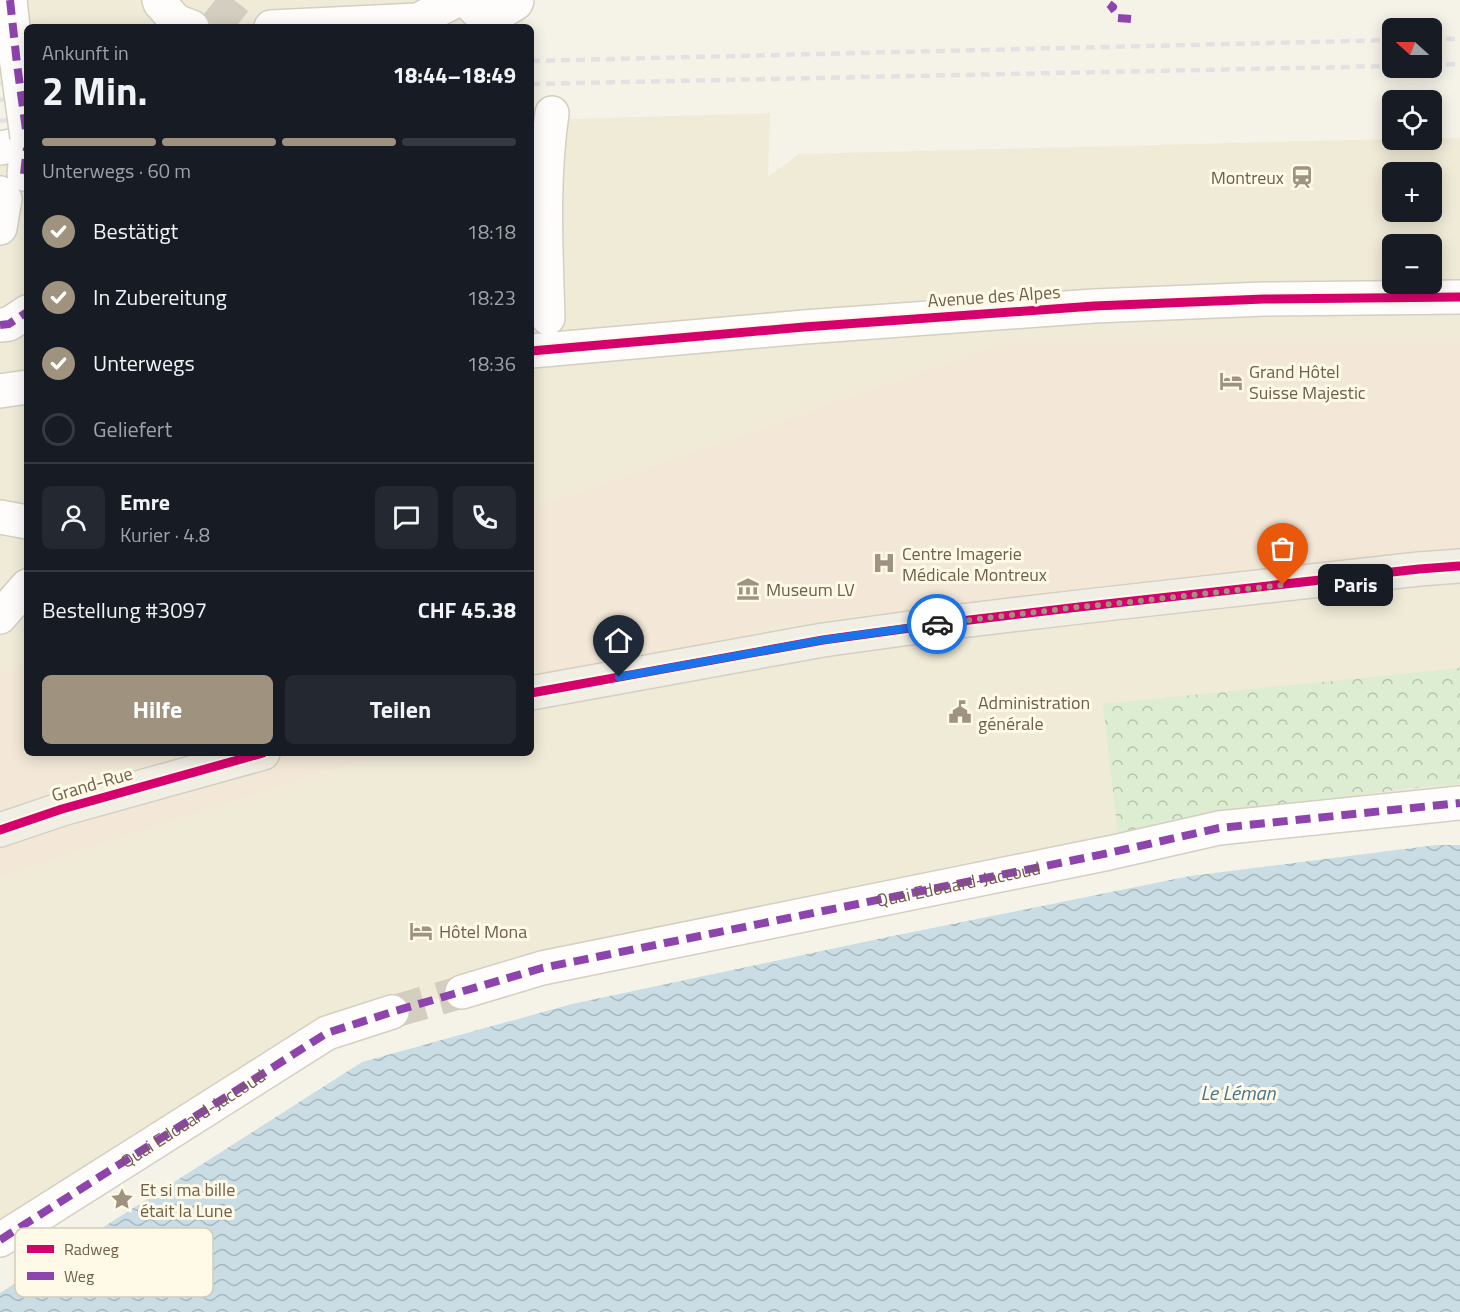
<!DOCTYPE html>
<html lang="de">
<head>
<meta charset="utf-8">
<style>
  body { margin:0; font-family:"Titillium Web",sans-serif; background:#242831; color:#f1f3f6; height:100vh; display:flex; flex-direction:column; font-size:22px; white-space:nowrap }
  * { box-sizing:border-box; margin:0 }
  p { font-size:20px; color:#9ea1a6 }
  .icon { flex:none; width:33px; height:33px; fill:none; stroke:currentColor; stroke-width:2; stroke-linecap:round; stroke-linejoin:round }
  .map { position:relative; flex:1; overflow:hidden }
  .side { position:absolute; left:24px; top:24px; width:510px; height:732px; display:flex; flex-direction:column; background:#171b24; border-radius:9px; box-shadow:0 3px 15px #0003 }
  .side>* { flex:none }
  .needle { width:39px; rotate:291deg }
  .controls { position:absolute; left:1382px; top:18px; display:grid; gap:12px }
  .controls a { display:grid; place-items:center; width:60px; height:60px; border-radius:9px; background:#171b24; box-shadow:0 3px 15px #0003; font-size:30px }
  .pin { position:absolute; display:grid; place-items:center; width:51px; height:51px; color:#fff; margin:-62px -26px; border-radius:50% 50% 50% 0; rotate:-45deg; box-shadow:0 0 6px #0007 }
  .pin .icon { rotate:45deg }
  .courier { position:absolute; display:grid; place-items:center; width:60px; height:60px; margin:-30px; border:4px solid #1a73e8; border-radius:50%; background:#fff; color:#222; box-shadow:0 2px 8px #0007 }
  .bubble { position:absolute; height:42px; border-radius:9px; background:#171b24; box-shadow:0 3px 15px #0003; font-size:20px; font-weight:700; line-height:42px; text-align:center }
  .summary em { font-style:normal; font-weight:700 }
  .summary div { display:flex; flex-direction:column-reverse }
  .summary { display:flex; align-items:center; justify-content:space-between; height:102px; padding:0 18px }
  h1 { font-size:39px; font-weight:700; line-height:45px }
  .bar { display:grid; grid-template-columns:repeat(4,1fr); gap:9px 6px; align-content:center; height:72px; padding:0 18px }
  .bar i { height:8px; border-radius:4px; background:#363941 }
  .bar .active { background:#9f9380 }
  .bar p { grid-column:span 4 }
  .line { display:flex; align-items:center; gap:15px; padding:0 18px; border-top:2px solid #363941 }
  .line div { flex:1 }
  .round { display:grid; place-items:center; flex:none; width:63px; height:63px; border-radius:9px; background:#242831 }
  ol { padding:0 18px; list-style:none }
  li { display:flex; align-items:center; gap:18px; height:66px }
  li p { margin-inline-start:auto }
  li .icon { padding:6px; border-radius:50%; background:#9f9380; color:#fff; stroke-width:4 }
  li:last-child { color:#9ea1a6 }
  li i { width:33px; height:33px; border:3px solid #363941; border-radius:50% }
  .primary-button { display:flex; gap:12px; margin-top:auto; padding:12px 18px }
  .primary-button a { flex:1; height:69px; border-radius:9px; background:#9f9380; color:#fff; font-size:24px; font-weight:700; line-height:69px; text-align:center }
  .primary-button a+a { background:#242831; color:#f1f3f6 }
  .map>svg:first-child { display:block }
  .residential { fill:#f0ebd7; fill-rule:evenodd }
  .commercial { fill:#f3e8d7 }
  .park { fill:url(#park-crowns) }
  .water { fill:url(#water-waves) }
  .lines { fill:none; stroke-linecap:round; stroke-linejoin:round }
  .minor-tunnel { stroke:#d4cec0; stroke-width:33; stroke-dasharray:33 16; stroke-linecap:butt }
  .minor-casing { stroke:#d3cfc2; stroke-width:36 }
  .major-casing { stroke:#d4cfc4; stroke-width:36 }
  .minor { stroke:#fefdfb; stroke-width:33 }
  .major { stroke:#f1efe4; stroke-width:33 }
  .rail { stroke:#e4e1e3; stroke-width:4.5; stroke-dasharray:9 6; stroke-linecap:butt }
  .minor-bridge-casing { stroke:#d3cfc2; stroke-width:36; stroke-linecap:butt }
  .minor-bridge { stroke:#fefdfb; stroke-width:33 }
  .quiet { stroke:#8e44ad; stroke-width:8; stroke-dasharray:15 8; stroke-linecap:butt }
  .cycleway-casing { stroke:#fefae7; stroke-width:13 }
  .cycleway { stroke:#d6006c; stroke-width:9 }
  .done { stroke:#9f9380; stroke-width:6; stroke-dasharray:0 10.8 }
  .route { stroke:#1a73e8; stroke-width:8 }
  .labels { text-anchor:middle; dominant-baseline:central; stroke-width:6; stroke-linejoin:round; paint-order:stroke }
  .poi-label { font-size:18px; fill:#716049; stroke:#fefae7; text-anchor:start }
  .street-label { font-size:18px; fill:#716049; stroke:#fefae7 }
  .water-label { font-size:20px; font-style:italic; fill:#4a7692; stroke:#fefae7 }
  .key { fill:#fefae7; stroke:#d4ccb8; stroke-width:1.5 }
  .key-label { font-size:16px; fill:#716049 }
</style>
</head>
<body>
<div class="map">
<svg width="1460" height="1312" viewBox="0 0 1460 1312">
  <defs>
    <pattern id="park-crowns" width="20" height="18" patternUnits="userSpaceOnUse" patternTransform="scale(1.5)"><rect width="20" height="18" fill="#dcedd2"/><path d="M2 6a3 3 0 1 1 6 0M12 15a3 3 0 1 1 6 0" fill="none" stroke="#b7c3ac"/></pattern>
    <pattern id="water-waves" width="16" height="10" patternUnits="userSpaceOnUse" patternTransform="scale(1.5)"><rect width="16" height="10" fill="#cadde5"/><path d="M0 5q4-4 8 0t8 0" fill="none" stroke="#a8b7bc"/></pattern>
  </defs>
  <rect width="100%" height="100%" fill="#f5f3e7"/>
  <path class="residential" d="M0,0H530V13L519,27H27V83L0,87Z
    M770,113L768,177L799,154L1392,139L1431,140V138H1460V803L1415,807L542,968L392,1012L0,1240V142L27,137V753H531V119H572ZM1392,172H1431V212H1392ZM1392,244H1431V284H1392Z"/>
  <path class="commercial" d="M1007,342H1460V552L777,625L531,705V509Z
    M27,665V753H382L0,877V673Z"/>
  <path class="park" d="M1460,668V784L1422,787L1292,803L1118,835L1103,704Z"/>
  <path class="water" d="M1436,845H1460V1312H0V1293L362,1062L572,1004L878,939L1190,876Z"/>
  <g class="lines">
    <path class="minor-tunnel" d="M215,27L236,0
      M392,1012L462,992"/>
    <g class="minor-casing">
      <g id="minor">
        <path d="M10,0L17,64"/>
        <path d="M159,0L160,3L176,21L192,27"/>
        <path d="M466,0L478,12H501L516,3L517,0"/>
        <path d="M271,27L418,20L457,0"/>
        <path d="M0,148L27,143"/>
        <path d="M24,174L27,148"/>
        <path d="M0,193L5,199L0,228"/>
        <path d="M548,318C546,250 542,181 552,113"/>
        <path d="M0,325L9,324L27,312"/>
        <path d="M531,351L804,327L1094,306L1264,299L1460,297"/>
        <path d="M0,391L27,387"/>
        <path d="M0,517L27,522"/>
        <path d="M0,617L27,586"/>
        <path id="s1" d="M462,992L542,968L1109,853L1219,828L1460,803"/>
        <path d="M0,1240L327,1033L392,1012"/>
      </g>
    </g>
    <g class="major-casing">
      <path id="major" d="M531,693L823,640L961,621L1079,607L1419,569L1460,566
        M0,830L62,809L263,753"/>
    </g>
    <use href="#minor" class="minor"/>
    <use href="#major" class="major"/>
    <path class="rail" d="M1431,39H1460
      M531,61L1392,40
      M1431,65L1460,64
      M531,84L1392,66
      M0,100L27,96
      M0,121L27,117"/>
    <g class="minor-bridge-casing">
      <path id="minor-bridge" d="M17,64L27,137"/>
    </g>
    <use href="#minor-bridge" class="minor-bridge"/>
    <g class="quiet">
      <path d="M10,0L17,64L27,137"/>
      <path d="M1109,4L1113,7L1109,10"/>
      <path d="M1118,18L1131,19"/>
      <path d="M24,174L27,148"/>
      <path d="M0,325L9,324L27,312"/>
      <path id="s2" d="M0,1240L327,1033L392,1012L542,968L1109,853L1219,828L1460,803"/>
    </g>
    <g class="cycleway-casing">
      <path id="cycleway" d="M531,351L804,327L1094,306L1264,299L1460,297
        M531,693L823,640L961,621L1079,607L1419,569L1460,566
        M0,830L62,809L263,753"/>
    </g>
    <use href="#cycleway" class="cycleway"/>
  </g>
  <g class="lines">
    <path class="done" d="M937,624L1079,607L1102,605L1283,585"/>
    <path class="route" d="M619,677L823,640L937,624"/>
  </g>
  <defs>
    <g id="station-bare" transform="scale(1.8)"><path d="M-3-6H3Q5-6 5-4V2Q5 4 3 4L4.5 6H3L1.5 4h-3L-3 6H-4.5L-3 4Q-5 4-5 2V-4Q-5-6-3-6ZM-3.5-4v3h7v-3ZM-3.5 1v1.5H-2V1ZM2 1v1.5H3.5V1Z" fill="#9f9380" stroke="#fefae7" stroke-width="2.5" paint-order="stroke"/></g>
    <g id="hotel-bare" transform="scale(1.8)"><path d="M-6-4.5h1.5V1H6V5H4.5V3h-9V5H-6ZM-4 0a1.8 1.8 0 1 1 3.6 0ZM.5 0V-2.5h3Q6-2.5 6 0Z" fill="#9f9380" stroke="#fefae7" stroke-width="2.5" paint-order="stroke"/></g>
    <g id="hospital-bare" transform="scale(1.8)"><path d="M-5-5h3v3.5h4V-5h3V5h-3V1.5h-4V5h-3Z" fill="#9f9380" stroke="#fefae7" stroke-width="2.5" paint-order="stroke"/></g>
    <g id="museum-bare" transform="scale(1.8)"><path d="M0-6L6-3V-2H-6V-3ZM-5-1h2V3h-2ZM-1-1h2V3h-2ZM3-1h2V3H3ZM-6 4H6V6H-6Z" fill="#9f9380" stroke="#fefae7" stroke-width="2.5" paint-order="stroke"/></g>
    <g id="civic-bare" transform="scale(1.8)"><path d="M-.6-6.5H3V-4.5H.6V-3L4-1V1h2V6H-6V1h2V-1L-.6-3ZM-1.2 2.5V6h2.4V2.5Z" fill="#9f9380" stroke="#fefae7" stroke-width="2.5" paint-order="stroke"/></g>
    <g id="sight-bare" transform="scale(1.8)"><path d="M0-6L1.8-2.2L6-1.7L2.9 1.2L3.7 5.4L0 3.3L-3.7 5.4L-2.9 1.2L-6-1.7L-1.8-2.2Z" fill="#9f9380" stroke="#fefae7" stroke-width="2.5" paint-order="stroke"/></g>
  </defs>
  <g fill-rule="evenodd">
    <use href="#station-bare" x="1302" y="177"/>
    <use href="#hotel-bare" x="1231" y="381"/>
    <use href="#hospital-bare" x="884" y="563"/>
    <use href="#museum-bare" x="748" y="589"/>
    <use href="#civic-bare" x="960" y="712"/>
    <use href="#hotel-bare" x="421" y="931"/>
    <use href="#sight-bare" x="122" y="1199"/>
  </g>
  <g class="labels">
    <g class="poi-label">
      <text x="1284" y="177" text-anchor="end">Montreux</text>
      <text x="1249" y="371">Grand Hôtel<tspan x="1249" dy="21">Suisse Majestic</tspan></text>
      <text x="902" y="553">Centre Imagerie<tspan x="902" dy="21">Médicale Montreux</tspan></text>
      <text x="766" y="589">Museum LV</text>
      <text x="978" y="702">Administration<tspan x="978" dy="21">générale</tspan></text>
      <text x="439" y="931">Hôtel Mona</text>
      <text x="140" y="1189">Et si ma bille<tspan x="140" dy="21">était la Lune</tspan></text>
    </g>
    <g class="street-label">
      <text transform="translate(994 296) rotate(-4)">Avenue des Alpes</text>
      <text transform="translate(92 784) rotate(-16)">Grand-Rue</text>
      <text stroke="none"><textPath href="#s1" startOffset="508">Quai Edouard-Jaccoud</textPath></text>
      <text stroke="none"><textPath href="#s2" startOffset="228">Quai Edouard-Jaccoud</textPath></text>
    </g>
    <g class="water-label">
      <text x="1238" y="1092">Le Léman</text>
    </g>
  </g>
  <rect x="15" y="1228" width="198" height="69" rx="9" class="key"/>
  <rect x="27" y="1245" width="27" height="8" fill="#d6006c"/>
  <rect x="27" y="1272" width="27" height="8" fill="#8e44ad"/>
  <g class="key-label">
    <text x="64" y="1255">Radweg</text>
    <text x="64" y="1282">Weg</text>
  </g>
</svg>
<div class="controls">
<a><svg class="needle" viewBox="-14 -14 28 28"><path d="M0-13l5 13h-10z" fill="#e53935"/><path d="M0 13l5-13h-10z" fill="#9ea1a6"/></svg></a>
<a><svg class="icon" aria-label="locate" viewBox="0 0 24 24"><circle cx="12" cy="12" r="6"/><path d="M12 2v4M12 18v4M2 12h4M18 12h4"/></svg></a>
<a>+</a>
<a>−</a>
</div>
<div class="pin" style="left:1283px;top:585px;background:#ea580c"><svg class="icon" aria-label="bag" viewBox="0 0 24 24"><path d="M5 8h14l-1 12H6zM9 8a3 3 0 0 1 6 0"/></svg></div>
<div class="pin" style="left:619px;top:677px;background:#1f2937"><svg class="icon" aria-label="home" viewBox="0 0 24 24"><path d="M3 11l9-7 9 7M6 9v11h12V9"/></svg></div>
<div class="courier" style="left:937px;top:624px"><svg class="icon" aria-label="car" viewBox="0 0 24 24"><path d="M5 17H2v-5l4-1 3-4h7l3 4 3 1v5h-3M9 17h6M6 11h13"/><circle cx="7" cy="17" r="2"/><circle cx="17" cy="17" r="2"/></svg></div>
<div class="bubble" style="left:1318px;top:564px;width:75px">Paris</div>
<section class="side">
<div class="summary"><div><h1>2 Min.</h1><p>Ankunft in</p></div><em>18:44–18:49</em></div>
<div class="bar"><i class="active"></i><i class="active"></i><i class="active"></i><i></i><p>Unterwegs · 60 m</p></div>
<ol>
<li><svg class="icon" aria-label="check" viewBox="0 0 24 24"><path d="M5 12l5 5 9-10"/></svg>Bestätigt<p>18:18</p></li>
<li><svg class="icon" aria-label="check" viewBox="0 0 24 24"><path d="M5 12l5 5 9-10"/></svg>In Zubereitung<p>18:23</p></li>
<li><svg class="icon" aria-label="check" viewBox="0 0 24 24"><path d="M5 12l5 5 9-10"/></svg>Unterwegs<p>18:36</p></li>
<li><i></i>Geliefert</li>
</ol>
<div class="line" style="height:108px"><a class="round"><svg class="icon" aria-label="person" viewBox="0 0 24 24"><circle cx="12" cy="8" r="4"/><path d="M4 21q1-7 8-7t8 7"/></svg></a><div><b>Emre</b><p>Kurier · 4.8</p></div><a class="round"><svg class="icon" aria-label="chat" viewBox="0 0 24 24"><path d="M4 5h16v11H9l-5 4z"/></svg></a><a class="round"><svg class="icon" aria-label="phone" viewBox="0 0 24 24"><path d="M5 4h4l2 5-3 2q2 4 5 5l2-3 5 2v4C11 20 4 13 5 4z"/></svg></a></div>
<div class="line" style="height:78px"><div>Bestellung #3097</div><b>CHF 45.38</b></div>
<div class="primary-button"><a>Hilfe</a><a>Teilen</a></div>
</section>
</div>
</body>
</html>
